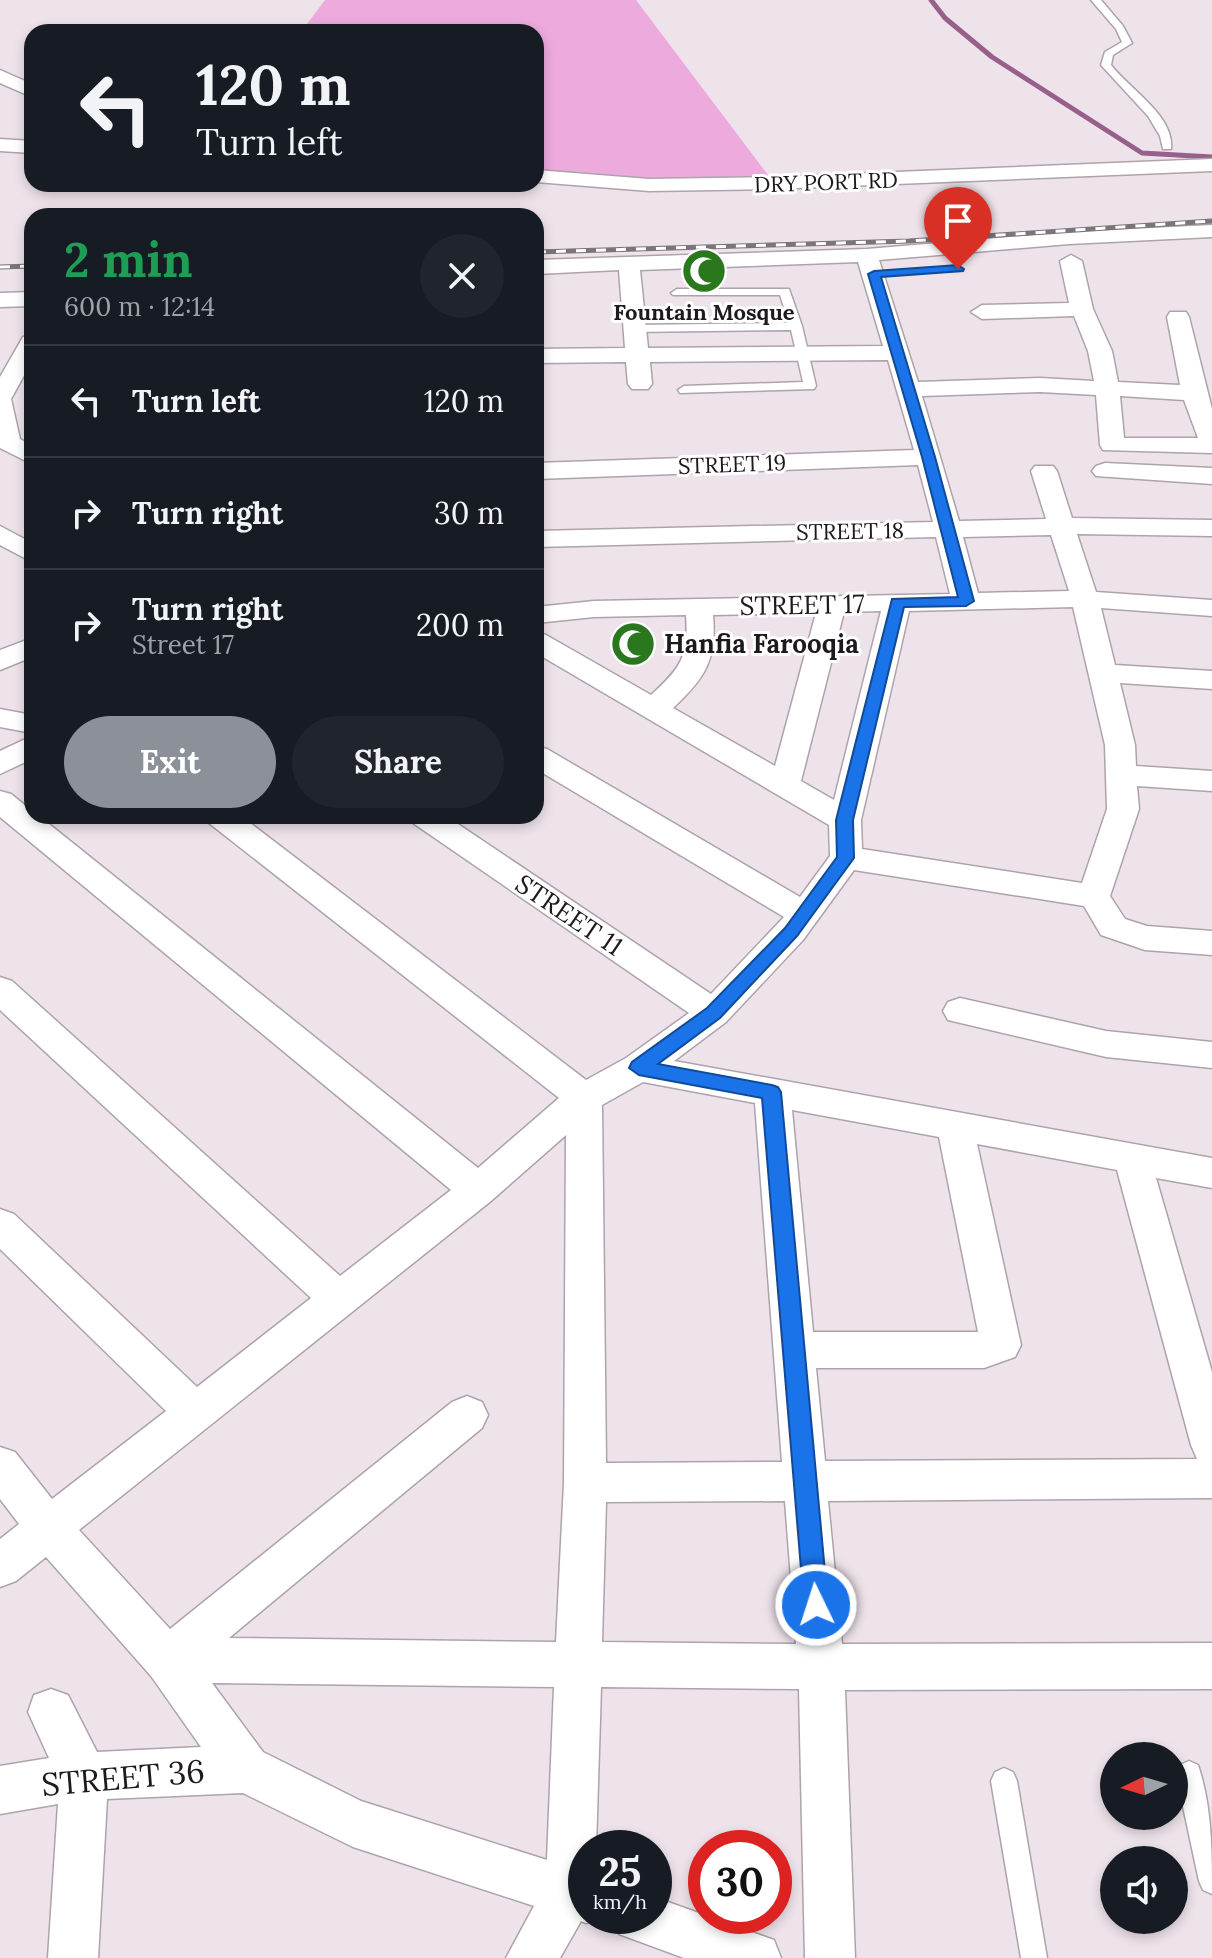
<!DOCTYPE html>
<meta charset="utf-8">
<style>
body{margin:0;font-family:Lora,serif;background:#20242c;color:#f1f3f6;height:100vh;display:flex;flex-direction:column;font-size:30px;white-space:nowrap}
*{box-sizing:border-box;margin:0}
p{font-size:26px;color:#9ea1a6}
.icon{flex:none;width:44px;height:44px;fill:none;stroke:currentColor;stroke-width:2;stroke-linecap:round;stroke-linejoin:round}
.map{position:relative;flex:1;overflow:hidden}
.side{position:absolute;left:24px;top:208px;width:520px;height:616px;display:flex;flex-direction:column;background:#171b24;border-radius:24px;box-shadow:0 4px 12px #0003}
.side>*{flex:none}
.hud{position:absolute;left:24px;top:24px;width:520px;height:168px;border-radius:24px;box-shadow:0 4px 12px #0003;background:#171b24;color:#f1f3f6;overflow:hidden}
.needle{width:52px;rotate:265deg}
.controls{position:absolute;left:1100px;top:1742px;display:grid;gap:16px}
.controls a{display:grid;place-items:center;width:88px;height:88px;border-radius:50%;background:#171b24;box-shadow:0 4px 12px #0003;font-size:40px}
.speed{position:absolute;left:568px;top:1830px;display:flex;gap:16px;font-size:40px;font-weight:700;text-align:center}
.speed>*{display:grid;place-content:center;width:104px;height:104px;border-radius:50%;background:#171b24;box-shadow:0 4px 12px #0003;line-height:1}
.speed small{font-size:20px;font-weight:400}
.speed .limit{border:12px solid #d22;background:#fff;color:#111}
.pin{position:absolute;display:grid;place-items:center;width:68px;height:68px;color:#fff;margin:-82px -34px;border-radius:50% 50% 50% 0;rotate:-45deg;box-shadow:0 0 8px #0007}
.pin .icon{rotate:45deg}
.me{position:absolute;width:88px;margin:-44px;rotate:356deg;stroke-linejoin:round;filter:drop-shadow(0 0 6px #0008)}
.turn{display:flex;align-items:center;gap:28px;height:168px;padding:0 40px;font-size:36px}
.turn .icon{width:104px;height:104px;stroke-width:2.5}
.turn b{display:block;font-size:56px;line-height:68px}
.round{display:grid;place-items:center;flex:none;width:84px;height:84px;border-radius:42px;background:#20242c}
.head{display:flex;align-items:center;justify-content:space-between;height:136px;padding:0 40px}
h1{font-size:48px;font-weight:700;line-height:60px;color:#1e9e55}
.button{display:flex;gap:16px;margin-top:auto;padding:16px 40px}
.button a{flex:1;height:92px;border-radius:48px;background:#8c9099;color:#fff;font-size:32px;font-weight:700;line-height:92px;text-align:center}
.button a+a{background:#20242c;color:#f1f3f6}
ul{padding:0;list-style:none}
li{display:flex;align-items:center;gap:24px;height:112px;padding:0 40px;border-top:2px solid #363941}
li div{flex:1}
li b{display:block;font-size:30px}
li em{font-style:normal}
.map>svg:first-child{display:block}
.green{fill:#ecaadd}
.lines{fill:none;stroke-linecap:round;stroke-linejoin:round}
.stream{stroke:#97608b;stroke-width:5}
.service-casing{stroke:#ada3ab;stroke-width:3}
.minor-casing{stroke:#ada3ab;stroke-width:3}
.service{fill:#fff;fill-rule:evenodd}
.minor{fill:#fff;fill-rule:evenodd}
.rail-casing{stroke:#7b7479;stroke-width:5}
.rail{stroke:#fff;stroke-width:3;stroke-dasharray:10;stroke-linecap:butt}
.route{fill:#1a73e8;stroke:#114b97;stroke-width:2}
.labels{text-anchor:middle;stroke-width:6;stroke-linejoin:round;paint-order:stroke}
.far-street-label{font-size:22px;fill:#1d191c;stroke:#fff}
.far-poi-label{font-size:22px;font-weight:bold;fill:#1d191c;stroke:#fff}
.street-label{font-size:26px;fill:#1d191c;stroke:#fff}
.poi-label{font-size:26px;font-weight:bold;fill:#1d191c;stroke:#fff;text-anchor:start}
.near-street-label{font-size:32px;fill:#1d191c;stroke:#fff}
</style>
<div class="map">
<svg width="1212" height="1958" viewBox="0 0 1212 1958">
<rect width="100%" height="100%" fill="#eee3eb"/>
<!-- green -->
<path class="green" d="M325,0h311l138,183 -238,-6v-145h-235z"/>
<g class="lines">
<!-- stream -->
<path class="stream" d="M931,0l14,18 47,39 150,96 70,4"/>
<!-- service casing -->
<g class="service-casing">
<path id="service" d="M1091,0h10l22,26 9,17 -19,12 -2,10c18,24 64,51 60,84h-8l-3,-13 -12,-20 -47,-51 4,-13 17,-10 -6,-13z
M677,289h112l13,37 14,60 -2,3 -134,4 -2,-3 6,-4 119,-4 -12,-52 -159,2 -2,-3 6,-4 153,-2 -9,-28h-107l-2,-2z
M1189,1761l9,4c14,41 14,86 14,129l-9,-4 -4,-9 -23,-107 4,-9z
M1004,1768l9,4 4,9 30,177h-26l-30,-177 4,-9z"/>
</g>
<!-- minor casing -->
<g class="minor-casing">
<path id="minor" d="M0,70l32,14v13l-32,-14z
M0,139l32,2v12l-32,-2z
M1212,159v12l-438,18 -125,2 -113,-9v-12l113,9 125,-2z
M1212,225v12l-143,7 -190,16 39,122 122,-4 54,3 -6,-30 -14,-35 -92,3 -11,-7 11,-7 87,-2 -9,-42 11,-6 11,6 11,48 19,42 6,31 62,3 -13,-68 3,-5h16l3,5 23,92v44l-109,-3 -3,-5 -4,-50 -56,-3 -118,4 37,125 87,-2 -15,-48 4,-5h18l4,5 15,47 140,2v16l-135,-2 19,58 116,8v16l-111,-8 14,57 97,6v18l-92,-6 15,62 1,21 76,5v20l-75,-5 2,23 -29,87 15,23 22,7 65,5v24l-67,-5 -44,-15 -17,-29 -230,-36 -51,70 -77,82 -52,39 538,97v30l-56,-10 56,194v126l-384,3 14,143 370,-1v46l-367,1 10,268h-50l-6,-269 -198,-2 -5,161h-10v68h17l-17,7 -5,-2 -21,37h-54l28,-52 -181,-59 -110,-54 -136,6 -9,159h-50l10,-154 -58,10v-48l49,-8 -21,-46 6,-17 17,-6 17,6 29,57 104,-5 -50,-71 -105,-119 -30,24 -16,6v-48l19,-15 -19,-25v-52l15,5 37,47 114,-88 -166,-162v-40l14,5 183,173 114,-89 -311,-288v-33l12,4 328,295 111,-86 -451,-373v-26l11,3 21,17v5h7l439,352 81,-70 -350,-275 -5,-7h37l345,264 40,-22 63,-45 -276,-190 -5,-7h38l265,178 73,-77 -248,-148v-23l11,3 253,148 30,-41 -1,-31 -293,-172v-21l10,3 105,60c30,-27 38,-39 35,-80l-92,2 -58,6v-16l58,-6 356,-7 -14,-57 -400,10v-16l397,-9 -15,-57 -382,14v-16l378,-13 -26,-90 -238,2 2,22 -4,5h-16l-4,-5 -2,-22 -90,1v-14l89,-1 -6,-78 -83,4v-14l331,-11 202,-17zM858,262l25,84 -235,2 -8,-78zM1120,396l64,4 14,38h-74zM1051,535l18,56 -91,2 -15,-56zM1073,607l32,138 2,64 -25,74 -220,-34 -1,-29 48,-209zM881,611l-47,189 -33,-19 43,-169zM816,613l-41,153 -102,-58c32,-30 44,-48 40,-93zM643,1082l112,21 27,359 -176,1 -4,-358zM792,1110l147,27 39,195h-165zM566,1135l-2,348 -8,159 -327,-4 253,-210 6,-13 -6,-13 -15,-6 -15,6 -282,227 -91,-99 412,-329zM977,1144l140,26 74,275 6,14 -372,2 -9,-93h168l31,-11 6,-12zM785,1501l11,143 -194,-2 4,-140zM212,1683l342,4 -7,173 -186,-59 -98,-49z
M32,292v14l-32,1v-14z
M31,335l1,26 -21,38 9,40 12,7v18l-32,-16v-71l23,-40z
M1105,463l107,5v16l-116,-8 -4,-5 4,-5z
M0,526l32,17v19l-32,-17z
M32,638v19l-32,13v-20z
M0,709l32,6v18l-32,-6z
M32,736v23l-32,15v-23z
M960,998l146,33 106,11v26l-106,-11 -158,-37 -5,-9 5,-9z
M654,1897l120,43 7,18h-97l-65,-24 -7,-18h42z"/>
</g>
<!-- service -->
<use href="#service" class="service"/>
<!-- minor -->
<use href="#minor" class="minor"/>
<!-- rail casing -->
<g class="rail-casing">
<path id="rail" d="M536,252l373,-11 303,-20
M0,267l32,-1"/>
</g>
<!-- rail -->
<use href="#rail" class="rail"/>
</g>
<!-- route -->
<path class="route" d="M958,265l6,4 -1,2 -82,6 54,180 39,144 -8,5 -62,1 -51,213 1,38 -57,78 -77,82 -62,46 114,21 6,2 3,5 47,513 -4,8 -8,4 -8,-4 -4,-8 -42,-507 -123,-23 -10,-7 3,-6 75,-54 78,-80 52,-71 -1,-37 56,-221 66,-2 -36,-140 -54,-183 6,-3z"/>
<!-- icons -->
<defs>
<g id="mosque-disc" transform="scale(2.3)"><circle r="9.5" fill="#2a771e" stroke="#fff"/><path d="M3.5-4.9A6 6 0 1 0 3.5 4.9A5 5 0 1 1 3.5-4.9Z" fill="#fff"/></g>
</defs>
<g fill-rule="evenodd">
<use href="#mosque-disc" x="704" y="271"/>
<use href="#mosque-disc" x="633" y="644"/>
</g>
<g class="labels">
<!-- far-street labels -->
<g class="far-street-label">
<text transform="translate(826 182) rotate(-2)" y="8">DRY PORT RD</text>
<text transform="translate(732 464) rotate(-2)" y="8">STREET 19</text>
<text transform="translate(850 531) rotate(-1)" y="8">STREET 18</text>
</g>
<!-- far-poi labels -->
<g class="far-poi-label">
<text x="704" y="320">Fountain Mosque</text>
</g>
<!-- street labels -->
<g class="street-label">
<text transform="translate(802 605) rotate(-1)" y="9">STREET 17</text>
<text transform="translate(569 915) rotate(34)" y="9">STREET 11</text>
</g>
<!-- poi labels -->
<g class="poi-label">
<text x="664" y="653">Hanfia Farooqia</text>
</g>
<!-- near-street labels -->
<g class="near-street-label">
<text transform="translate(123 1778) rotate(-5)" y="11">STREET 36</text>
</g>
</g>
</svg>
<div class="controls">
<a><svg class="needle" viewBox="-14 -14 28 28"><path d="M0-13l5 13h-10z" fill="#e53935"/><path d="M0 13l5-13h-10z" fill="#9ea1a6"/></svg></a>
<a><svg class="icon" aria-label="sound" viewBox="0 0 24 24"><path d="M4 9h4l5-4v14l-5-4H4zM17 9q2 3 0 6"/></svg></a>
</div>
<div class="speed"><div>25<small>km/h</small></div><div class="limit">30</div></div>
<div class="pin" style="left:958px;top:269px;background:#d93025"><svg class="icon" aria-label="arrive" viewBox="0 0 24 24"><path d="M6 21V4h12l-3 4 3 4H6"/></svg></div>
<svg class="me" style="left:816px;top:1605px" viewBox="-20 -20 40 40"><circle r="17" fill="#1a73e8" stroke="#fff" stroke-width="3"/><path d="M0-11L8 9 0 5-8 9z" fill="#fff"/></svg>
<div class="hud">
<div class="turn"><svg class="icon" aria-label="left" viewBox="0 0 24 24"><path d="M17 20v-9H6M10 6l-5 5 5 5"/></svg><div><b>120 m</b>Turn left</div></div>
</div>
<section class="side">
<div class="head"><div><h1>2 min</h1><p>600 m · 12:14</p></div><a class="round"><svg class="icon" aria-label="close" viewBox="0 0 24 24"><path d="M6 6l12 12M18 6L6 18"/></svg></a></div>
<ul>
<li><svg class="icon" aria-label="left" viewBox="0 0 24 24"><path d="M17 20v-9H6M10 6l-5 5 5 5"/></svg><div><b>Turn left</b></div><em>120 m</em></li>
<li><svg class="icon" aria-label="right" viewBox="0 0 24 24"><path d="M7 20v-9h11M14 6l5 5-5 5"/></svg><div><b>Turn right</b></div><em>30 m</em></li>
<li><svg class="icon" aria-label="right" viewBox="0 0 24 24"><path d="M7 20v-9h11M14 6l5 5-5 5"/></svg><div><b>Turn right</b><p>Street 17</p></div><em>200 m</em></li>
</ul>
<div class="button"><a>Exit</a><a>Share</a></div>
</section>
</div>
